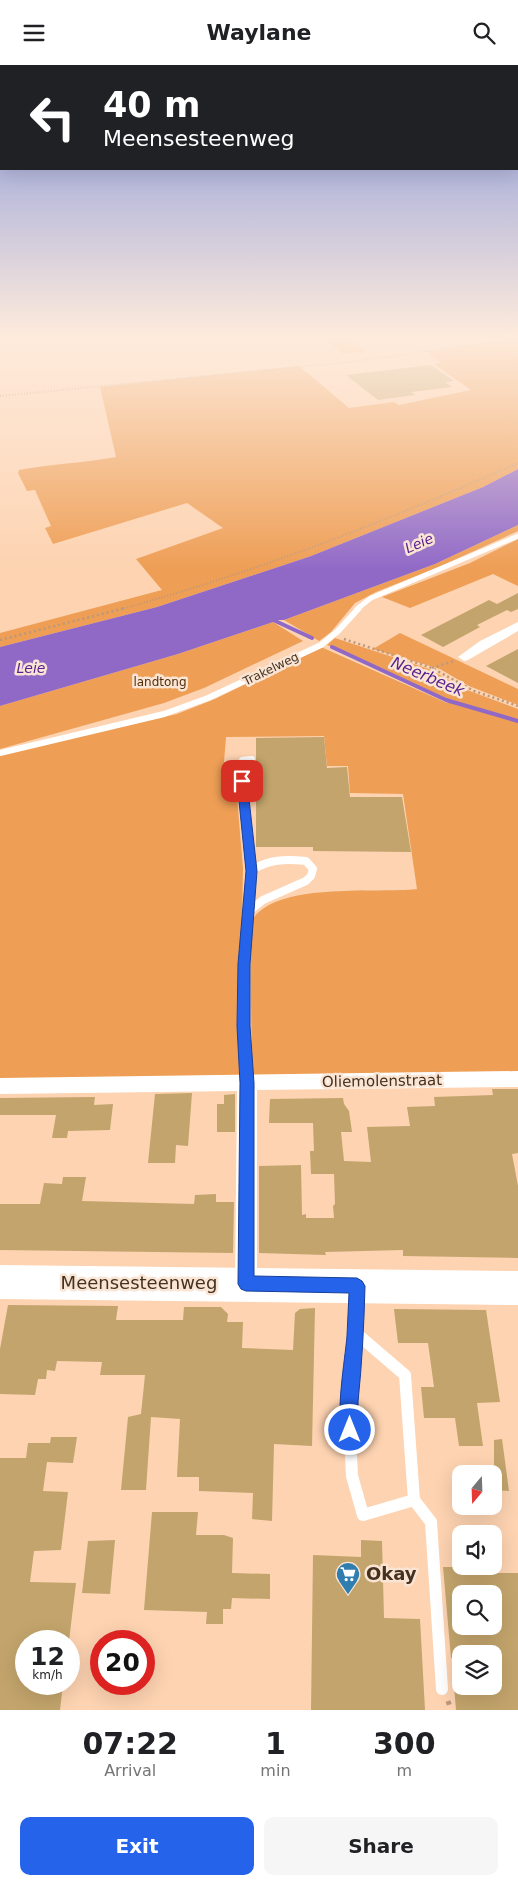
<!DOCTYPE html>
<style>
body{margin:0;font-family:"DejaVu Sans",sans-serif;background:#f6f6f6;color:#202124;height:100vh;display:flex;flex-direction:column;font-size:19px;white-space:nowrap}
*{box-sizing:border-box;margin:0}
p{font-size:16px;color:#757577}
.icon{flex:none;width:28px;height:28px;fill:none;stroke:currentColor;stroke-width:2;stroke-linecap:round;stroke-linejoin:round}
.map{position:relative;height:1645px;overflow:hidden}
.drawer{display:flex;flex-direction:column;background:#fff;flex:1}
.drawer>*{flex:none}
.banner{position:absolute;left:0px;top:0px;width:519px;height:105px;box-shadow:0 5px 20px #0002;background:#202124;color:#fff;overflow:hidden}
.needle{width:32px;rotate:199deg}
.tools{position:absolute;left:452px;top:1400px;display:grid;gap:10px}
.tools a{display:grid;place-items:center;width:50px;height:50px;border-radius:10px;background:#fff;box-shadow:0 5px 20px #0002;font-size:25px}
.speed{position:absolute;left:15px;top:1565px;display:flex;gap:10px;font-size:25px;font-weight:700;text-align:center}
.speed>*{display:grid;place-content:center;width:65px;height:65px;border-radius:50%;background:#fff;box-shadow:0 5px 20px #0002;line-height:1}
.speed small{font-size:12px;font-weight:400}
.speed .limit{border:8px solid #d22;background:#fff;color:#111}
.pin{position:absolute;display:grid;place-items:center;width:42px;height:42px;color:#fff;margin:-21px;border-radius:10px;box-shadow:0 2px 8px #0006}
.me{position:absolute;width:55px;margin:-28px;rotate:0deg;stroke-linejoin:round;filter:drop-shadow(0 0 4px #0008)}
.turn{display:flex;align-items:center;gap:18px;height:105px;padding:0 20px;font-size:22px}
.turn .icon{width:65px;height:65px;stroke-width:2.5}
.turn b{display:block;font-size:35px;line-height:42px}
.eta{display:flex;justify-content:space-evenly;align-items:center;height:85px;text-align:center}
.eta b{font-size:30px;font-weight:700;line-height:35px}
.cta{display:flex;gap:10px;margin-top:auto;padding:10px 20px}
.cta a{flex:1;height:58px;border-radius:10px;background:#2563eb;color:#fff;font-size:20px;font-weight:700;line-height:58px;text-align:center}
.cta a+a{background:#f6f6f6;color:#202124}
header{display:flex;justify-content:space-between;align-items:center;height:65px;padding:0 20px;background:#fff;font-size:22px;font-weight:700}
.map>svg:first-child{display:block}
.green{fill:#ee9e55}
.water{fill:#9069c7}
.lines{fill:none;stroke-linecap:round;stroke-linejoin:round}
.stream{stroke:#9069c7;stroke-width:4}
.building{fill:#c3a46c;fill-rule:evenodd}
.path-far2{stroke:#bb987c;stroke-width:2;stroke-dasharray:1 2;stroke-linecap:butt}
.path-far1{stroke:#bb987c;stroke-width:2.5;stroke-dasharray:2 3;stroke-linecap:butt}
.path{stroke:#bb987c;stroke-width:5;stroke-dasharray:4 6;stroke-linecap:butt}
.lane-far4{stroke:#fff;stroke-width:5}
.lane-far3{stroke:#fff;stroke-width:6}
.lane-far2{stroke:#fff;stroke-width:8}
.lane-far1{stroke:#fff;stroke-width:9}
.lane{stroke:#fff;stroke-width:12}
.street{fill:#fff;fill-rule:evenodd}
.primary{fill:#fff;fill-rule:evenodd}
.route{fill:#2563eb;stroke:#184099}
.labels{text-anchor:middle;stroke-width:5;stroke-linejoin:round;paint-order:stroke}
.far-street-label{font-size:12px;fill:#45311f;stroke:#fae5d4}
.far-park-label{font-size:12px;fill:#53300d;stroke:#fae5d4}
.far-water-label{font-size:14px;font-style:italic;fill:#571e90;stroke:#fae5d4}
.street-label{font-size:15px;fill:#45311f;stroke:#fae5d4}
.water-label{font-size:16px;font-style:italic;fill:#571e90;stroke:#fae5d4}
.near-street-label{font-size:18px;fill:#45311f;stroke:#fae5d4}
.near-poi-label{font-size:18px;font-weight:bold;fill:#45311f;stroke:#fae5d4;text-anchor:start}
</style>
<header><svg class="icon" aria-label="menu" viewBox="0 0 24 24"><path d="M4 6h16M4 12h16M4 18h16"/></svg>Waylane<svg class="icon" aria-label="search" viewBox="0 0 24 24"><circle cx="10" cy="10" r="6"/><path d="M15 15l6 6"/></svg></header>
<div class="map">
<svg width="518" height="1645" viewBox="0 0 518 1645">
<rect width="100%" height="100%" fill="#fdd3b1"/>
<!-- green -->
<path class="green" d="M326,275h26l14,12 -24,2z
M505,275h13v129l-35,18 -172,69 -154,51 -157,40v-14l162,-43 -26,-31 87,-31 -36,-25 -134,41 -8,-16 6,-2 -16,-36 -8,1 -9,-18 1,-3c32,-6 64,-7 97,-13l-16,-70 199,-21 50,42 45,-6 5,3 72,-15 -37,-26 7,-1 -14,-12z
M518,460v6l-77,35 -65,26 -21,11 -24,29 -12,9 -35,-21 151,-56z
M518,474v47l-25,-12 -83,34 -28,-11 88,-34z
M273,557l30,19 -99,47 -40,15 -164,46v-43l178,-52z
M400,568l118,56v16l-49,-19 -29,-17 -67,-20z
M335,573l94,31 38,21 51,19v364l-266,5 -2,-154c20,-44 128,-30 167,-35l-14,-95 -53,-1 -2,-27h-21l-3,-30 -98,1 -2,25h10l9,106 -4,207 -239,5v-325l177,-41 38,-15 106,-52 126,56 5,-2 -125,-56z"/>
<!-- water -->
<path class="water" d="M518,404v56l-83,39 -151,56h-5l-101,34 -178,52v-59l157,-40 154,-51 172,-69z"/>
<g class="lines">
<!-- stream -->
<path class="stream" d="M271,554l41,19
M332,582l114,53 72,21"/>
</g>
<!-- building -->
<path class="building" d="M431,300l23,16 -9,1 7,5 -41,5 4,3 -37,5 -32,-25z
M518,528v16l-7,3 -4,-2 -30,15 3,2 -37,20 -22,-12 68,-35 8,4z
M518,584v34l-32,-17z
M324,672l3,31 20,-1 3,30h52l9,55 -98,-1v-4h-57v-109z
M492,1024h26v64l-6,1 6,32v72l-115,-2v-6l-78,2 1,3 -67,-2v-87l42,-1 1,50 4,-1v4h28l-1,-12 2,-2 -1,-30h-23l-1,-23h4l-1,-28h-44l1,-24 73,-1 1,6 5,7 3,21h-11l3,29 27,1 -4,-35 43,-1 -3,-19 28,-1 -1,-9 59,-2z
M192,1028l-4,53 -12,-1 -1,18h-27l7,-69z
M235,1029v38h-18v-28h7v-9z
M95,1032l-1,8 19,-1 -3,26 -42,1 -1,7h-15l4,-23h-56v-17z
M63,1112h23l-4,24 112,3 1,-9 21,-1v8h18l-1,51 -233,-3v-46h40l4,-21 18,1z
M8,1240l110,1 -2,14h67l1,-13h37l7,7 -1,8h16l-1,26 51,2 2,-37 5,-4 15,-1 -3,138 -38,-2 -2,77 -20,-2 1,-26 -54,-2v-14h-22l3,-58 -29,-2 -5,73h-25l7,-73 13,-3 4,-39h-45l2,-13 -45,-1 -2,10 -8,-1 -1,9h-8l-3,16 -35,-1v-45z
M394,1244l92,1 14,92 -23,1 6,43h-24l-4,-28h-31l-3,-31h13l-6,-44h-30z
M51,1372h26l-4,26 -26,-1 -4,29 25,1 -7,58 -27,1 -4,31 46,1 -7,58h-43v43h37l-3,26h-60v-252h26l2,-15h22z
M502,1374l7,52 -15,-1v-50z
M152,1447h46l-2,23h28l9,3 -1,35 38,1v25l-38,-1 -1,11h-8v15h-17l1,-12 -63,-2z
M115,1475l-5,54 -28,-1 6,-52z
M361,1475l21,1 2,77 36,1 5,91h-114l2,-155 48,2z
M443,1502h30l1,6h44v137h-62l-2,-24h40v-32h-33v3l-10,1zM461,1529h33v32h-33z"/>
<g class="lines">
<!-- path-far2 -->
<path class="path-far2" d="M0,331l350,-34 156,-22
M121,544c136,-37 268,-89 397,-146"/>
<!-- path-far1 -->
<path class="path-far1" d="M344,574l88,29 42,23 44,15
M0,575l125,-32
M432,603l22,-7"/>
<!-- path -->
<path class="path" d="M448,1636l3,9"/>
<!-- lane-far4 -->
<path class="lane-far4" d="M357,544l14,-11 147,-62"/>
<!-- lane-far3 -->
<path class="lane-far3" d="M0,688l164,-39 44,-16 113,-53 17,-14 21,-23
M243,733l-3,-30 2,-8 10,-1"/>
<!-- lane-far2 -->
<path class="lane-far2" d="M243,732l8,74
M245,971l-1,-72 7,-93c17,-12 35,-12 55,-10l7,8 -2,7 -5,5 -43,19 -14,11"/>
<!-- lane-far1 -->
<path class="lane-far1" d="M244,969l3,49
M356,1268l2,1
M356,1268l1,-40"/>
<!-- lane -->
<path class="lane" d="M356,1268l-7,81 3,62 11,39 51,-15 -9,-125 -49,-42
M414,1435l17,22 11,167"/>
<!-- street -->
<path class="street" d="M518,557v9l-50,29 -4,1 -6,-4 22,-16z
M518,1006v16l-261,3v194l-3,8 -8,3 -8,-3 -3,-8 2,-193 -237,3v-16z"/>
<!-- primary -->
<path class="primary" d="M0,1200l518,6v34l-518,-6z"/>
</g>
<!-- sky -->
<linearGradient id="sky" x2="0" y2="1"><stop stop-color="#8596db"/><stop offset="0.54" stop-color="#feebdc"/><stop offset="1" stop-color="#feebdc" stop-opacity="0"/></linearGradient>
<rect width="518" height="505" fill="url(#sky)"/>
<!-- route -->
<path class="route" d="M242,713l5,3 10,90 -7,93v62l4,57v193l103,2 5,3 3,5c-1,39 -3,77 -7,116 0,11 2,24 -2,34l-6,2 -7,-2c-8,-21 2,-76 4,-100 1,-14 1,-29 2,-43l-103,-2 -5,-2 -3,-5 2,-201 -3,-57 1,-62 8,-93 -9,-90z"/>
<!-- icons -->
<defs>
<g id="supermarket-pin" transform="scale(1.25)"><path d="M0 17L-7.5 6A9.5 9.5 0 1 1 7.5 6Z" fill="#307daf" stroke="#fae5d4"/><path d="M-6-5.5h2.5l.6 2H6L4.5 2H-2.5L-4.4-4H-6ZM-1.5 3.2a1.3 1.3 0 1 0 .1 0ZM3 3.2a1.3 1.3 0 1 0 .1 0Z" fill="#fff"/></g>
</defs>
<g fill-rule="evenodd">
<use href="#supermarket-pin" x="348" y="1509"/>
</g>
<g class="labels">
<!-- far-street labels -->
<g class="far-street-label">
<text transform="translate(271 604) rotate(-26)" y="4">Trakelweg</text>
</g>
<!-- far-park labels -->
<g class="far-park-label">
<text x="160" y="621">landtong</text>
</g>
<!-- far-water labels -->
<g class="far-water-label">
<text transform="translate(419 478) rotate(-24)" y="5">Leie</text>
<text x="31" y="608">Leie</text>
</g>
<!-- street labels -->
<g class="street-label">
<text transform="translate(382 1016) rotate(-1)" y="5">Oliemolenstraat</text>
</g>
<!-- water labels -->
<g class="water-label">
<text transform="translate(428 611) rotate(23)" y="6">Neerbeek</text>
</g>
<!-- near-street labels -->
<g class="near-street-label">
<text x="139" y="1224">Meensesteenweg</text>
</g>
<!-- near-poi labels -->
<g class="near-poi-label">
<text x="366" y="1515">Okay</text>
</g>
</g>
</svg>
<div class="tools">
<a><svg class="needle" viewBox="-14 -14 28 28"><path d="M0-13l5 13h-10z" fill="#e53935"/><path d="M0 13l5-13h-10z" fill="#757577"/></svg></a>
<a><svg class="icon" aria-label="sound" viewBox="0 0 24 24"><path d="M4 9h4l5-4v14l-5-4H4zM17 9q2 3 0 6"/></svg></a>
<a><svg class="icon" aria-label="search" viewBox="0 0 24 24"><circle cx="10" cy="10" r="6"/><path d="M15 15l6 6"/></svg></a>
<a><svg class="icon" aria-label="layers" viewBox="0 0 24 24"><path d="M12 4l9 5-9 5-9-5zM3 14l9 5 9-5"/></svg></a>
</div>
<div class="speed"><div>12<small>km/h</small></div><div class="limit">20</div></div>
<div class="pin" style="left:242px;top:716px;background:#d93025"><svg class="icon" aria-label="arrive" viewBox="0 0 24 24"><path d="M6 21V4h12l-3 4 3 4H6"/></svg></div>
<svg class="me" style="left:350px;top:1365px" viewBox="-20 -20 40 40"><circle r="17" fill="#2563eb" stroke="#fff" stroke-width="3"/><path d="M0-11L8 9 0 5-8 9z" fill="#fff"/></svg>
<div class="banner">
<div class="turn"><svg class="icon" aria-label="left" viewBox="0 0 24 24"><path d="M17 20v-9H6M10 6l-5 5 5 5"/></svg><div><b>40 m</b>Meensesteenweg</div></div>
</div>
</div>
<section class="drawer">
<div class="eta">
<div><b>07:22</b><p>Arrival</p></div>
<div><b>1</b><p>min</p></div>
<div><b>300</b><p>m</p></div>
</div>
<div class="cta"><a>Exit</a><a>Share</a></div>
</section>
